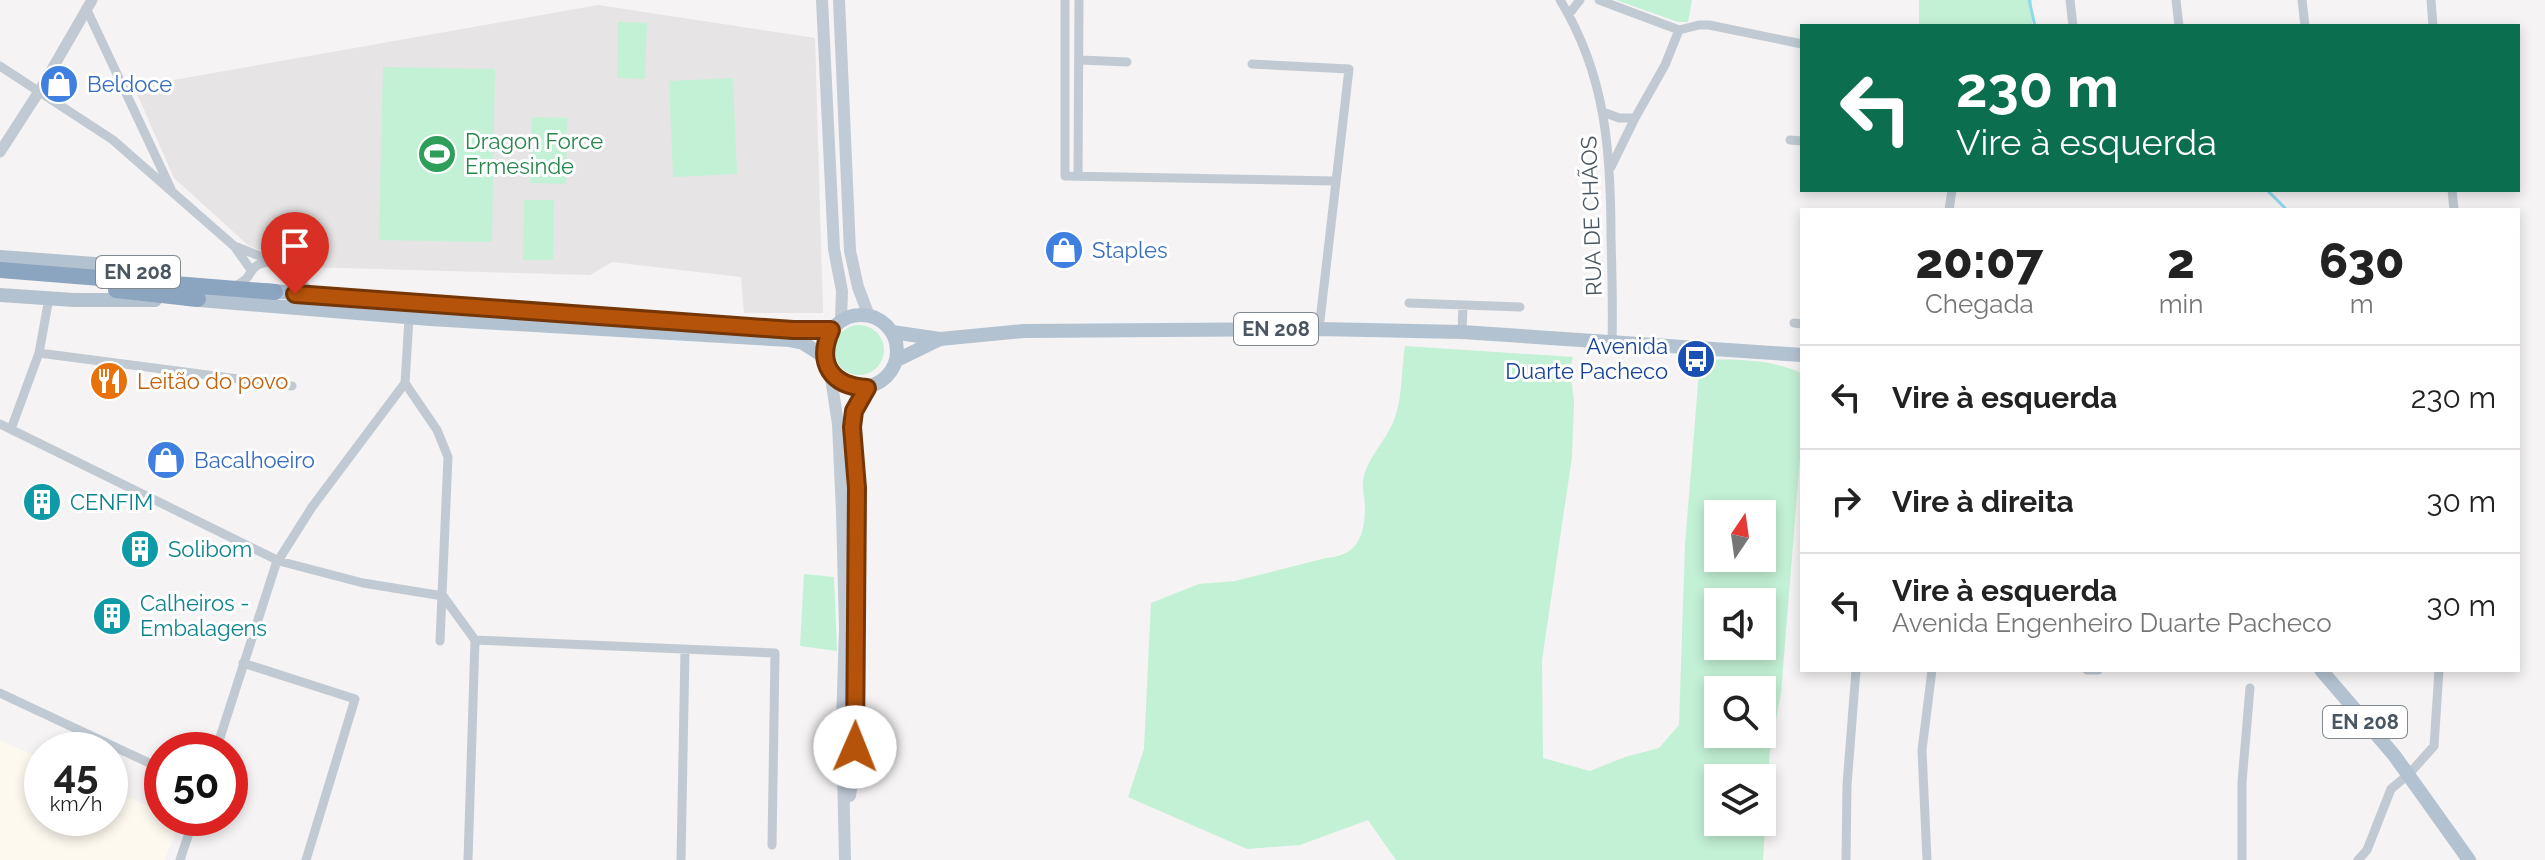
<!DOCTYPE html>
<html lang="pt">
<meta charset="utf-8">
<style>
body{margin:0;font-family:Raleway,sans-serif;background:#f2f2f2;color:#222;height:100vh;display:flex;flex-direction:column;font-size:30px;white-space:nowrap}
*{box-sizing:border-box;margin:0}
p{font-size:26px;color:#767676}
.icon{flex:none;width:44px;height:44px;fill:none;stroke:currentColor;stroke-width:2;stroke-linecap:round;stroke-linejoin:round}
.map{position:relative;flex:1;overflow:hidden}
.panel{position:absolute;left:1800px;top:208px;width:720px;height:464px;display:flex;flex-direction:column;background:#fff;border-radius:0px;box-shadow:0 4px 12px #0003}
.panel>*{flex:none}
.banner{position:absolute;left:1800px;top:24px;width:720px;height:168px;border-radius:0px;box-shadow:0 4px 12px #0003;background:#0b6e4f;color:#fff;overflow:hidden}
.needle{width:52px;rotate:13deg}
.tools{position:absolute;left:1704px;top:500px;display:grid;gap:16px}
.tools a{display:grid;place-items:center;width:72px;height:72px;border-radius:0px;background:#fff;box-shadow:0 4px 12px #0003;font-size:40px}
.speed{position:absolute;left:24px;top:732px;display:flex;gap:16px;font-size:40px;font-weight:700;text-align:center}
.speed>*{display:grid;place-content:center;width:104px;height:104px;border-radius:50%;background:#fff;box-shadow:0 4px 12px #0003;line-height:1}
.speed small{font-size:20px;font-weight:400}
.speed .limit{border:12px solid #d22;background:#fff;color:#111}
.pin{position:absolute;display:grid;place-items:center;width:68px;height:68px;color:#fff;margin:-82px -34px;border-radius:50% 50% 50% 0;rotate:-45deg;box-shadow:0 0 8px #0007}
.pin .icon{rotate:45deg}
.me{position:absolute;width:88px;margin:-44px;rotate:1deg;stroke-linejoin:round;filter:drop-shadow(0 0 6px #0008)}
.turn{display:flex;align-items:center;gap:28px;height:168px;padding:0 24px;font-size:36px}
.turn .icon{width:104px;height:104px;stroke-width:2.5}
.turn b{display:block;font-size:56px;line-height:68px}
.eta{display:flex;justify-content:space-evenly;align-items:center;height:136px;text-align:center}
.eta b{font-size:48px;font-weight:800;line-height:56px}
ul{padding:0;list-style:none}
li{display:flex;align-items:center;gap:24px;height:104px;padding:0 24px;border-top:2px solid #e0e0e0}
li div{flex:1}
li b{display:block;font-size:30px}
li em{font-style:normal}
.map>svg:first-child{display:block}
.commercial{fill:#fdf9ef}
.education{fill:#e6e4e5}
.green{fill:#c3f1d5;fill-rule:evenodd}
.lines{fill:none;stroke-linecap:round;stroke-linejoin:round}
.stream{stroke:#90daee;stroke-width:3}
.minor{stroke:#c1cad2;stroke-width:9}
.tertiary{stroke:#c1cad2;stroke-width:11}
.secondary{stroke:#c1cbd6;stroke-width:12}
.primary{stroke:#b3c2d1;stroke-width:14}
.motorway{stroke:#8ba5c1;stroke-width:16}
.route-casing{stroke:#753606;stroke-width:20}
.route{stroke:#b45309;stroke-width:14}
.labels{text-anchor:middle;stroke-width:6;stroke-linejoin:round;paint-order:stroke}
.shield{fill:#fff;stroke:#808990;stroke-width:2}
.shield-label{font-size:20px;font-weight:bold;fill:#4a5661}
.shop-label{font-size:22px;fill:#366cbe;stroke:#fff;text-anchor:start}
.leisure-label{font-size:22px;fill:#27864d;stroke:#fff;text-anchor:start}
.street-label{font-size:22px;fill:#4a5661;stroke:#fff}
.transit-label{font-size:22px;fill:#164399;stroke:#fff;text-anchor:end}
.food-label{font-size:22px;fill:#c56008;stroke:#fff;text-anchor:start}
.culture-label{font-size:22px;fill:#0d838f;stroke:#fff;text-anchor:start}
</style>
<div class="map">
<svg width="2545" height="860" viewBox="0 0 2545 860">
<rect width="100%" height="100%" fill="#f5f3f3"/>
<!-- commercial -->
<path class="commercial" d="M0,740l42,19v59h68v-29l52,23v6l18,2 -15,40h-165z"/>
<!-- education -->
<path class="education" d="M598,5l217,33 8,275h-79l-3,-36 -129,-15 -22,13 -285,-8 -56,-21 -75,-68 -40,-91z"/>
<!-- green -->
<path class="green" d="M1616,0h76l-4,22h-10z
M1919,0h113v26h-113z
M618,22l29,1 -2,56 -28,-1z
M383,67l112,2 -3,173 -113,-2z
M733,78l4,96 -64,3 -4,-96z
M532,117l35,1 -1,66 -36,-1z
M524,200h30l-1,60h-30z
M834 350a25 25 0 1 1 50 0a25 25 0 1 1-50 0Z
M1405,346l168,11 -3,12 4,33 -2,55 -30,203 1,98 47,13 35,-14 34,-9 20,-23 6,-180 15,-186c34,1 69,-1 101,14l-1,84 -19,236 -11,58 -7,109h-367l-28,-40 -68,25 -53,4 -119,-52 16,-48 7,-146 48,-19 36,-3 91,-23c32,-2 39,-23 39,-52 0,-8 -3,-17 -2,-25 4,-24 23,-40 31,-61 9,-23 7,-50 11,-74zM1718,514h44v44h-44zM1718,602h44v44h-44zM1718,690h44v44h-44zM1762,778v44h-44v-44z
M804,574l30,3 3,74 -37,-5z"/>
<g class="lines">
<!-- stream -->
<path class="stream" d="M2029,0l6,26
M2267,190l20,20"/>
<!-- minor -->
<path class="minor" d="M1065,0v176l270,5
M1560,0c46,75 51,152 51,238 1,35 2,70 1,104
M1599,0l80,30
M2070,0l3,26
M2176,0l3,26
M2302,0l3,26
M2431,0l2,26
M86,8l85,181
M1569,14l11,-14
M1679,30l20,-5h10l93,19
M1080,60l47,2
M1252,64l97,5 -30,260
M0,66l113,74 121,106 17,24
M1603,112l16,6h16l-24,49
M1635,118l30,-53 14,-35
M1790,140l12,1
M1078,176l1,-176
M2452,190l2,20
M1949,210l3,-20
M237,247l35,14
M235,286c4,-2 8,-4 11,-7 5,-5 5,-11 12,-14 23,-13 42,17 56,31
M1409,303l111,4
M1794,323l8,1
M1462,332l1,-27
M39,353l253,33
M405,383l32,47 11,27 -8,184
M0,424l279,137 84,22 80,13
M11,429l28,-76 10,-55
M443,596l32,44
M475,640l300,13 -3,192
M243,663l112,36 -49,161
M2087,670h11
M0,693l162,76
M216,750l60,-186 36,-57 93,-124 4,-65
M180,860l14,-42
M468,860l7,-220
M681,860l4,-209
M1846,860l1,-75 9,-115
M1927,860l-5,-110 10,-80
M2242,860v-78l8,-94
M2358,860l9,-10 24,-61 18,-15 25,-28 5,-76"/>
<!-- tertiary -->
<path class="tertiary" d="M0,152l40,-62 52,-90"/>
<!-- secondary -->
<path class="secondary" d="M822,0l12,249 8,42 -1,29
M839,0l11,251 8,36 11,29
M830,371l8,53 4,88 3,117 -3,96 3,135
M850,796c14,-90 8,-191 7,-283 0,-29 -9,-71 -3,-98 2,-9 8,-19 13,-27"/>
<!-- primary -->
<path class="primary" d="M0,257l95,7 71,12
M266,290l59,7 468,33h38
M0,295l74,5h81
M187,299l243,20 359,21 14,3 22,14
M825 351a36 36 0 1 1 72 0a36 36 0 1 1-72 0Z
M892,332l48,7 84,-8 295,-2 143,3 340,23
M897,360l43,-21
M2321,670l73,85 75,105"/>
<!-- motorway -->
<path class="motorway" d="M0,270l275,22
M116,290l82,9"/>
</g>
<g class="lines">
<!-- route casing -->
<g class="route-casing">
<path id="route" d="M295,294l498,36h38c-15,33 0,56 36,58l-13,23 -2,16 5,61 -2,259"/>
</g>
<!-- route -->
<use href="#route" class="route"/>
</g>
<!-- icons -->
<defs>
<g id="shop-disc" transform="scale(2)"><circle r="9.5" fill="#3f7fe0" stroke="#fff"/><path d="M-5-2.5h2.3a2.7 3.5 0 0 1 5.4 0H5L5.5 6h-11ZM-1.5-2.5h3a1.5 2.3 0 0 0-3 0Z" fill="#fff"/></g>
<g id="stadium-disc" transform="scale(2)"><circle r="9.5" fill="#2e9e5b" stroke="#fff"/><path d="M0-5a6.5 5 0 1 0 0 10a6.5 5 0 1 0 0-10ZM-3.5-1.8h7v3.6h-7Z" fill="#fff"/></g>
<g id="bus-disc" transform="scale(2)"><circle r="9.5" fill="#1a4fb4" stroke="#fff"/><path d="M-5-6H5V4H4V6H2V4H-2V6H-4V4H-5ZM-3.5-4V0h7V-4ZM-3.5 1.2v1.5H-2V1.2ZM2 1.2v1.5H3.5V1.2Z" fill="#fff"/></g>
<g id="restaurant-disc" transform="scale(2)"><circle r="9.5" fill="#e8710a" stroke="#fff"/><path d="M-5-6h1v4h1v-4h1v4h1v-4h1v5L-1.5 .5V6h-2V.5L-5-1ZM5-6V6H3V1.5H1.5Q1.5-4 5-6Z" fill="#fff"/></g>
<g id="building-disc" transform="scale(2)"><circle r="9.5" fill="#0f9aa8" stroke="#fff"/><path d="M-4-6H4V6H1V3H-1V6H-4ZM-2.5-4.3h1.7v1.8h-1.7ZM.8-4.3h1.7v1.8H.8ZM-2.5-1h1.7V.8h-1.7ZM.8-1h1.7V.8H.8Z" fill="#fff"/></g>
</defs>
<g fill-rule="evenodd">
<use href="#shop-disc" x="59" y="84"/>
<use href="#stadium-disc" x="437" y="154"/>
<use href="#shop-disc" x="1064" y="250"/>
<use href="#bus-disc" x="1696" y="359"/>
<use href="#restaurant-disc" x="109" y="381"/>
<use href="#shop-disc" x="166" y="460"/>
<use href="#building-disc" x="42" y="502"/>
<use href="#building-disc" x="140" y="549"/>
<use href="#building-disc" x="112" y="616"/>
</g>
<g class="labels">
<!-- shield labels -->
<g class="shield">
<rect x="96" y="256" width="84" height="32" rx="6"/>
<rect x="1234" y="313" width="84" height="32" rx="6"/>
<rect x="2323" y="706" width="84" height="32" rx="6"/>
</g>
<g class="shield-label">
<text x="138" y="279">EN 208</text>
<text x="1276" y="336">EN 208</text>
<text x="2365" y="729">EN 208</text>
</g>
<!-- shop labels -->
<g class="shop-label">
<text x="87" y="92">Beldoce</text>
<text x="1092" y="258">Staples</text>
<text x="194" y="468">Bacalhoeiro</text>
</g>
<!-- leisure labels -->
<g class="leisure-label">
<text x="465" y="149">Dragon Force<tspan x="465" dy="25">Ermesinde</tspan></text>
</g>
<!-- street labels -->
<g class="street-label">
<text transform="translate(1591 216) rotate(-92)" y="8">RUA DE CHÃOS</text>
</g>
<!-- transit labels -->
<g class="transit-label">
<text x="1668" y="354">Avenida<tspan x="1668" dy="25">Duarte Pacheco</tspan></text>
</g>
<!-- food labels -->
<g class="food-label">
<text x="137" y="389">Leitão do povo</text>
</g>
<!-- culture labels -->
<g class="culture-label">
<text x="70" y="510">CENFIM</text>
<text x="168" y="557">Solibom</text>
<text x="140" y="611">Calheiros -<tspan x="140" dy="25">Embalagens</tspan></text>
</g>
</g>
</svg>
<div class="tools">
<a><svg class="needle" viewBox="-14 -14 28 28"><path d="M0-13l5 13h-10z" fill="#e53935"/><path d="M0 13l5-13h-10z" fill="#767676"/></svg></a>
<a><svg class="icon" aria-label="sound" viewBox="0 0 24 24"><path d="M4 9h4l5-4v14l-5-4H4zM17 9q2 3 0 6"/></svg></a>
<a><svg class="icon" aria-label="search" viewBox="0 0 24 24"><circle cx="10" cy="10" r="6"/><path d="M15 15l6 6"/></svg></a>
<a><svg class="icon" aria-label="layers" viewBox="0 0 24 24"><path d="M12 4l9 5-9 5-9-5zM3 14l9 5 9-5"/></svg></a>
</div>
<div class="speed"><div>45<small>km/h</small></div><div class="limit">50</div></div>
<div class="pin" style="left:295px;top:294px;background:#d93025"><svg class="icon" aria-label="arrive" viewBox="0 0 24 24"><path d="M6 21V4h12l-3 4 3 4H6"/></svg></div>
<svg class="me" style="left:855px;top:747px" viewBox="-20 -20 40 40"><circle r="19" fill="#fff"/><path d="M0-13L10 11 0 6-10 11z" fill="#b45309"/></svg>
<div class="banner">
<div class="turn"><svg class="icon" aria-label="left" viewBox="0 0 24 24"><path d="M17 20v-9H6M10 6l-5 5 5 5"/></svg><div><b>230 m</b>Vire à esquerda</div></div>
</div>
<section class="panel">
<div class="eta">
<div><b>20:07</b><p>Chegada</p></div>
<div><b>2</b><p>min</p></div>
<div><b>630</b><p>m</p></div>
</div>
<ul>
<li><svg class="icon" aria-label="left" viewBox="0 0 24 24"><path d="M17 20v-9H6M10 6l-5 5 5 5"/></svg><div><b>Vire à esquerda</b></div><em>230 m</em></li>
<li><svg class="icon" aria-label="right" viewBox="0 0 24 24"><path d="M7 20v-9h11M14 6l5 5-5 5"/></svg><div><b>Vire à direita</b></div><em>30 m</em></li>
<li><svg class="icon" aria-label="left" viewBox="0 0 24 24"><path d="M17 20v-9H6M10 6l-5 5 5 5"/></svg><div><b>Vire à esquerda</b><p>Avenida Engenheiro Duarte Pacheco</p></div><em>30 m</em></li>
</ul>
</section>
</div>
